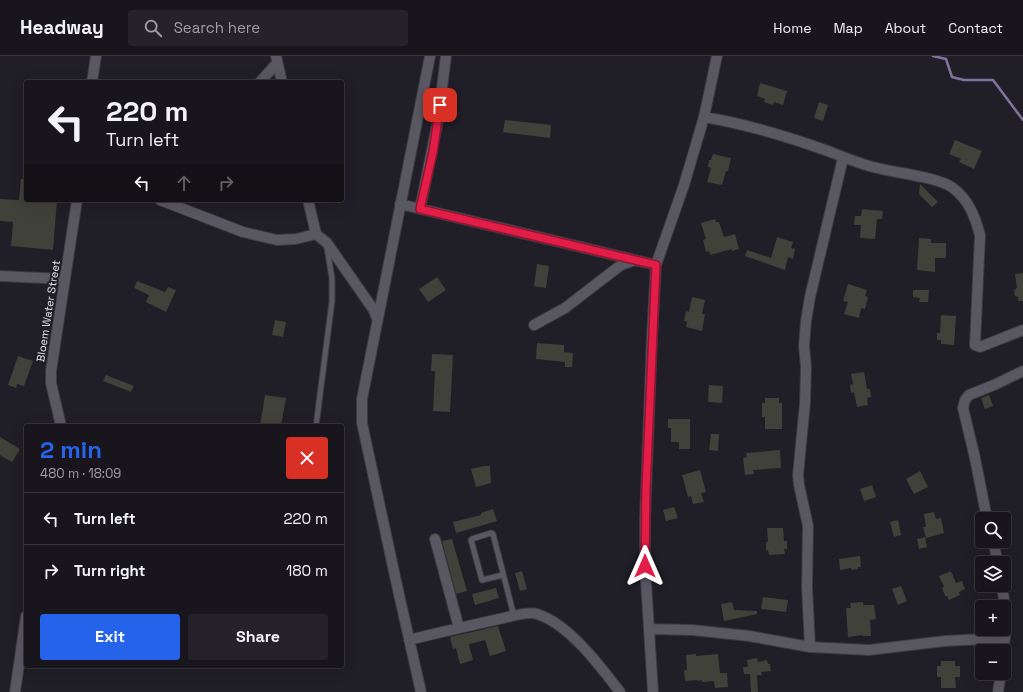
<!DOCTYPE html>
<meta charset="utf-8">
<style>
body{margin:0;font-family:"Space Grotesk",sans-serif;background:#252329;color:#f1f3f6;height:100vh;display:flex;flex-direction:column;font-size:15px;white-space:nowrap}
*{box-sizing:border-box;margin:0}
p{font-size:13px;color:#9f9fa3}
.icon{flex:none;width:22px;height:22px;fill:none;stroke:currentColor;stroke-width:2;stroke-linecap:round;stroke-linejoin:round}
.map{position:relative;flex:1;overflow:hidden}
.sheet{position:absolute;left:24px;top:368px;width:320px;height:244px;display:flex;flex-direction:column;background:#18161c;border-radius:4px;box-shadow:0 4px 16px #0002,0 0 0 1px #36353b}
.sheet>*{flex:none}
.banner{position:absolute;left:24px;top:24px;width:320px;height:122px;border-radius:4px;box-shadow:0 4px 16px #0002,0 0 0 1px #36353b;background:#18161c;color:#f1f3f6;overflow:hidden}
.controls{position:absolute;left:975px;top:456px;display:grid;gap:8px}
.controls a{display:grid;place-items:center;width:36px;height:36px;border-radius:4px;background:#18161c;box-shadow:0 4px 16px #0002,0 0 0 1px #36353b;font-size:20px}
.pin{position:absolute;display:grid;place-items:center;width:34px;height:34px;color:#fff;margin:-17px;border-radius:8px;box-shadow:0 2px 6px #0006}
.me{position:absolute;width:44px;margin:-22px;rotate:0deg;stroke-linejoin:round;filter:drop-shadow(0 0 3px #0008)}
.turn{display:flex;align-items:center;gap:14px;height:84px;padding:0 16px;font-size:18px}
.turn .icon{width:52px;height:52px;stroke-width:2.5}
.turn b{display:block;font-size:28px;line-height:34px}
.lanes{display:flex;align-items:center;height:38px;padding:0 16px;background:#0003;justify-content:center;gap:20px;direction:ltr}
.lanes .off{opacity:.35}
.round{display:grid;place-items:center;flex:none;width:42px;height:42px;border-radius:4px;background:#252329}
.headline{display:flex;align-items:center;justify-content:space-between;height:68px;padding:0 16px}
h1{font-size:24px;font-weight:600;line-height:30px;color:#2563eb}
.action{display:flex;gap:8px;margin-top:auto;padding:8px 16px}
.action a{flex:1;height:46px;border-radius:4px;background:#2563eb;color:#fff;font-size:16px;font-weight:600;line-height:46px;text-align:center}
.action a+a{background:#252329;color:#f1f3f6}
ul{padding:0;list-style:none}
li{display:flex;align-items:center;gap:12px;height:52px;padding:0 16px;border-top:1px solid #36353b}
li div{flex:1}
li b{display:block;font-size:15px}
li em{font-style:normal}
header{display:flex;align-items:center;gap:24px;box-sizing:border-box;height:56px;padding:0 20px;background:#18161c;border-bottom:1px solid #36353b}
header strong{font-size:19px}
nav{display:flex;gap:22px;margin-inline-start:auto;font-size:14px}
.search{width:280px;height:36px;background:#252329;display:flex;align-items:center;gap:10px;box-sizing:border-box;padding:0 14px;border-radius:4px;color:#9f9fa3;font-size:15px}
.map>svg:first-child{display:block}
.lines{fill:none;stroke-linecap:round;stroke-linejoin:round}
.stream{stroke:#81739e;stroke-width:2.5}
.building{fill:#404138}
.service-casing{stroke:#3b3940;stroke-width:7}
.minor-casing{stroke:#3b3940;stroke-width:12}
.service{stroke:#595761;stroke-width:5}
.minor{stroke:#595761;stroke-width:10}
.route-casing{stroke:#92132f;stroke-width:10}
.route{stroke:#e11d48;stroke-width:7}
.labels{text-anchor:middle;stroke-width:4;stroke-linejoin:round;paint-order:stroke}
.street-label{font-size:11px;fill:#e7e6ec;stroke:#201e26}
</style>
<header>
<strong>Headway</strong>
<div class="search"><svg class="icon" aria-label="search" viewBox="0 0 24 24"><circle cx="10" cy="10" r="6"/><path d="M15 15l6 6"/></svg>Search here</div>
<nav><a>Home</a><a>Map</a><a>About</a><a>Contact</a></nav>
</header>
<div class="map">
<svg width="1023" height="636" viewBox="0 0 1023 636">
<rect width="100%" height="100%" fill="#201e26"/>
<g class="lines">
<!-- stream -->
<path class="stream" d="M933,0l13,3 6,18 12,3h29l30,40"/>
</g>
<!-- building -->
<path class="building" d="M760,27l27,8 -4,14 -9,-3 -1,3 -9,-3 1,-3 -8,-3z
M819,46l9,3 -5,16 -9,-3z
M505,64l46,5 -1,13 -47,-6z
M955,84l27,11 -8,18 -15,-7 2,-3 -12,-5z
M713,98l18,4 -3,13h-2l-4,14 -15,-3 4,-14 -3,-1 1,-7h2z
M21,123h5v21h31l-4,50 -42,-4 2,-24 -13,-1v-22l19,1z
M920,128l18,18 -6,5 -13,-13z
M862,153l21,2 -1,8h-5l-2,20 -15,-1 1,-13h-7l1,-9h6z
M715,163l1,3h3l5,15 11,-3 4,15 -7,2v-2l-22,6 -1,-4 -3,1 -3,-12 3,-1 -5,-16z
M777,181l16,5 -2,6 4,1 -2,10 -5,-2 -3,13 -40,-14 2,-6 24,8z
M919,182l12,1v4h15v15h-11v14l-18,-2z
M537,208l12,2 -3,22 -12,-2z
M1023,217v28h-5v-4l-3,-1 -1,-6 3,-2 -2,-14z
M437,221l9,13 -18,12 -9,-13z
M137,225l28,11 3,-5 8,3 -10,22 -20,-10 3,-7 -15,-7z
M848,228l19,6 -2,6 3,1 -3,12 -4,-1 -2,10 -15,-4 4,-12 -5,-1z
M913,234h16l-1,12h-9l1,-4 -7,-1z
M692,241l13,3 -3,14h3l-3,17 -16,-4 1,-5 -3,-1 2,-10 3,1z
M941,259l15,1 -2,29 -13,-1v-4h-4v-7h3z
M275,264l11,2 -3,15 -11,-2z
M537,287l27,2v7l9,1 -1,14h-7v-5l-29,-3z
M432,298l21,1 -3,57 -17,-1 2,-40h-4z
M18,300l15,5 -9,25 -7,-2 -1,4 -8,-3z
M864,316l3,17h3l1,8 -4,1 1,7 -11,2 -3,-15 -3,1 -1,-8 3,-1 -2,-10z
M106,319l28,11 -3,6 -28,-11z
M709,329l14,1 -1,17 -14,-1z
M265,339l21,3 -5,28h-21z
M989,339l4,11 -8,3 -4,-11z
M765,342h14v5h3v26h-17v-12h-3v-14h3z
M668,363h22v30h-11v-7h-8v-14h-3z
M711,378h8l-1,17 -9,-1z
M0,381l20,12 -8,13 -12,-7z
M780,394l1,18 -28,2 1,4 -9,1 -2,-17 4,-1 -1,-4z
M484,410h6l1,17 -15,4 -5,-18z
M700,414l6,22 -5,1 3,9 -11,2 -2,-8 -3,1 -6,-22z
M920,415l8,16 -14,7 -8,-15z
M872,429l4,12 -12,4 -4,-12z
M674,451l4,11 -12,3 -3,-11z
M493,453l4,12 -41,12 -3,-11 28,-7v-2z
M934,456l2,7 5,-1 3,15 -18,5 -3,-11h3l-2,-13z
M898,464l3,15 -7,2 -4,-15z
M767,472h16l1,13h3v8h-3l1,5 -16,1 -1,-5h-2v-8h2z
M925,481l2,10 -8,2 -2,-10z
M452,483l15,52 -11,3 -14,-53z
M860,500l1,11h-3v2l-7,1v-2l-11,2 -1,-11z
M522,515l5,18 -7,2 -5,-18z
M951,515l5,12 6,-2 3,8 -6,3 1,3 -11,5 -2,-4h-2l-3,-8 2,-1 -5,-11z
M901,530l6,15 -9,4 -6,-16z
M496,532l3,10 -24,7 -3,-11z
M763,541l25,3 -2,12 -25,-3z
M732,546l2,8 23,1v3l-33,7 -3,-17z
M863,546v3h11l2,14 -6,1 1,16h-9v-1l-14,2 -2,-29h5l-1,-5z
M498,570l8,25 -16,5 -5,-16 -15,4 -1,1 4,15 -13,4 -4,-16 -3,1 -3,-12z
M696,598v2l22,-2 2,19h7l1,14 -13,1 -1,-7 -12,1v-2l-4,1 -1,-1 -12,1 -1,-11h3l-1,-15z
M757,602l1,4 9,-2 1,4h2l1,7 -10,1 1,3h-5l1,17h-7l-1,-18h-6l-1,-7h5l-1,-7z
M941,605h14v5h5v11h-5l1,11h-15v-11h-4v-11h4z"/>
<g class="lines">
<!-- service casing -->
<g class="service-casing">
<path id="service" d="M316,370l16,-125v-23l-5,-30
M503,519l-21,5 -11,-40 1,-1 19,-6 2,1 21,82"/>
</g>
<!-- minor casing -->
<g class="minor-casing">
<path id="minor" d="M276,0l6,26
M92,26l4,-26
M260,26l17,-19
M704,61l13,-61
M160,144l83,32 34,8 19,-1 20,-5
M308,144l8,34 11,9 46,66 4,9
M400,148l256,61
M420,153l18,-89 8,-64
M0,220l65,3
M534,269l31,-17 56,-43 14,-5
M61,370l-10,-43v-12l26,-171
M987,463l-12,-61 -12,-50 2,-8 4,-5 25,-10 29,-14
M435,483l24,89
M993,485l5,22
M1002,529l4,31 -1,22
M649,573l43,1 57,6 61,11 59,3 76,-9 60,-3 -2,13
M409,584c32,-8 63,-15 95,-22 8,-2 26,-7 33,-4 32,10 63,52 83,78
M810,591l-3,-60 1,-61 -9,-41 -1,-10 7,-72 1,-36 -2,-21 2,-25 4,-24 33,-139
M15,636l11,-76
M421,636l-25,-111 -34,-158v-24l68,-343
M653,636l-8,-126v-47l7,-182 4,-72 28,-80 20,-68c41,7 82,19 121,33 17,6 34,14 52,18 19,5 61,9 76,20 16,12 22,29 27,47l-5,110 5,2 43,-17
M998,636l3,-19"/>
</g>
<!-- service -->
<use href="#service" class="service"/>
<!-- minor -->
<use href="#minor" class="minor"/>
</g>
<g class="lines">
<!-- route casing -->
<g class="route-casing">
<path id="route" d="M440,49l-7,47 -13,57 236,56 -10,224 -1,77"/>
</g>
<!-- route -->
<use href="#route" class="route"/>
</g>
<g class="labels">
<!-- street labels -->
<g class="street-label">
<text transform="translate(48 255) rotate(-81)" y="4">Bloem Water Street</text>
</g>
</g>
</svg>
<div class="controls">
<a><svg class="icon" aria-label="search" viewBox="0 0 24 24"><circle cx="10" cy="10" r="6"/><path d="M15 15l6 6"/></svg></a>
<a><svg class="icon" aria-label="layers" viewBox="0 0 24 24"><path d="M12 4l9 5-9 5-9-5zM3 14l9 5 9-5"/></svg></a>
<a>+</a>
<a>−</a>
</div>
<div class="pin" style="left:440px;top:49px;background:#d93025"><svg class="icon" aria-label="arrive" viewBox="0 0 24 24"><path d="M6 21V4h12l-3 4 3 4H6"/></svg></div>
<svg class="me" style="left:645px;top:510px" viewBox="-20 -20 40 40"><path d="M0-17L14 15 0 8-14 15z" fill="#e11d48" stroke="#fff" stroke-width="4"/></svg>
<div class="banner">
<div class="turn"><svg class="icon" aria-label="left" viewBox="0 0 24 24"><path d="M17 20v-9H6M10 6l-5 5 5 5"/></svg><div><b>220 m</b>Turn left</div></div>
<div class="lanes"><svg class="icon" aria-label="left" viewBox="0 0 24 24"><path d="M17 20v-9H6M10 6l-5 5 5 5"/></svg><svg class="icon off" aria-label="ahead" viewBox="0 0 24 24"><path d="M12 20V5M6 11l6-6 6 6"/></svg><svg class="icon off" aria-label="right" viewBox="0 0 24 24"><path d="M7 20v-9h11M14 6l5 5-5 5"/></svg></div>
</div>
<section class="sheet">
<div class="headline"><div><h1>2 min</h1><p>480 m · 18:09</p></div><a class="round" style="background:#d93025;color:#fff"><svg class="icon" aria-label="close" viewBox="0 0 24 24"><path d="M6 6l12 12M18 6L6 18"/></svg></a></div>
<ul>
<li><svg class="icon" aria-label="left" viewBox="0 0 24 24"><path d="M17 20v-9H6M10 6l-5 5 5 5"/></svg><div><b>Turn left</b></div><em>220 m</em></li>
<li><svg class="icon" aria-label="right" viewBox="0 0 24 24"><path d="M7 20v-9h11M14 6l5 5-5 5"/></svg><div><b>Turn right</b></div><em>180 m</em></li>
</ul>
<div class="action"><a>Exit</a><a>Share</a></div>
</section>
</div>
